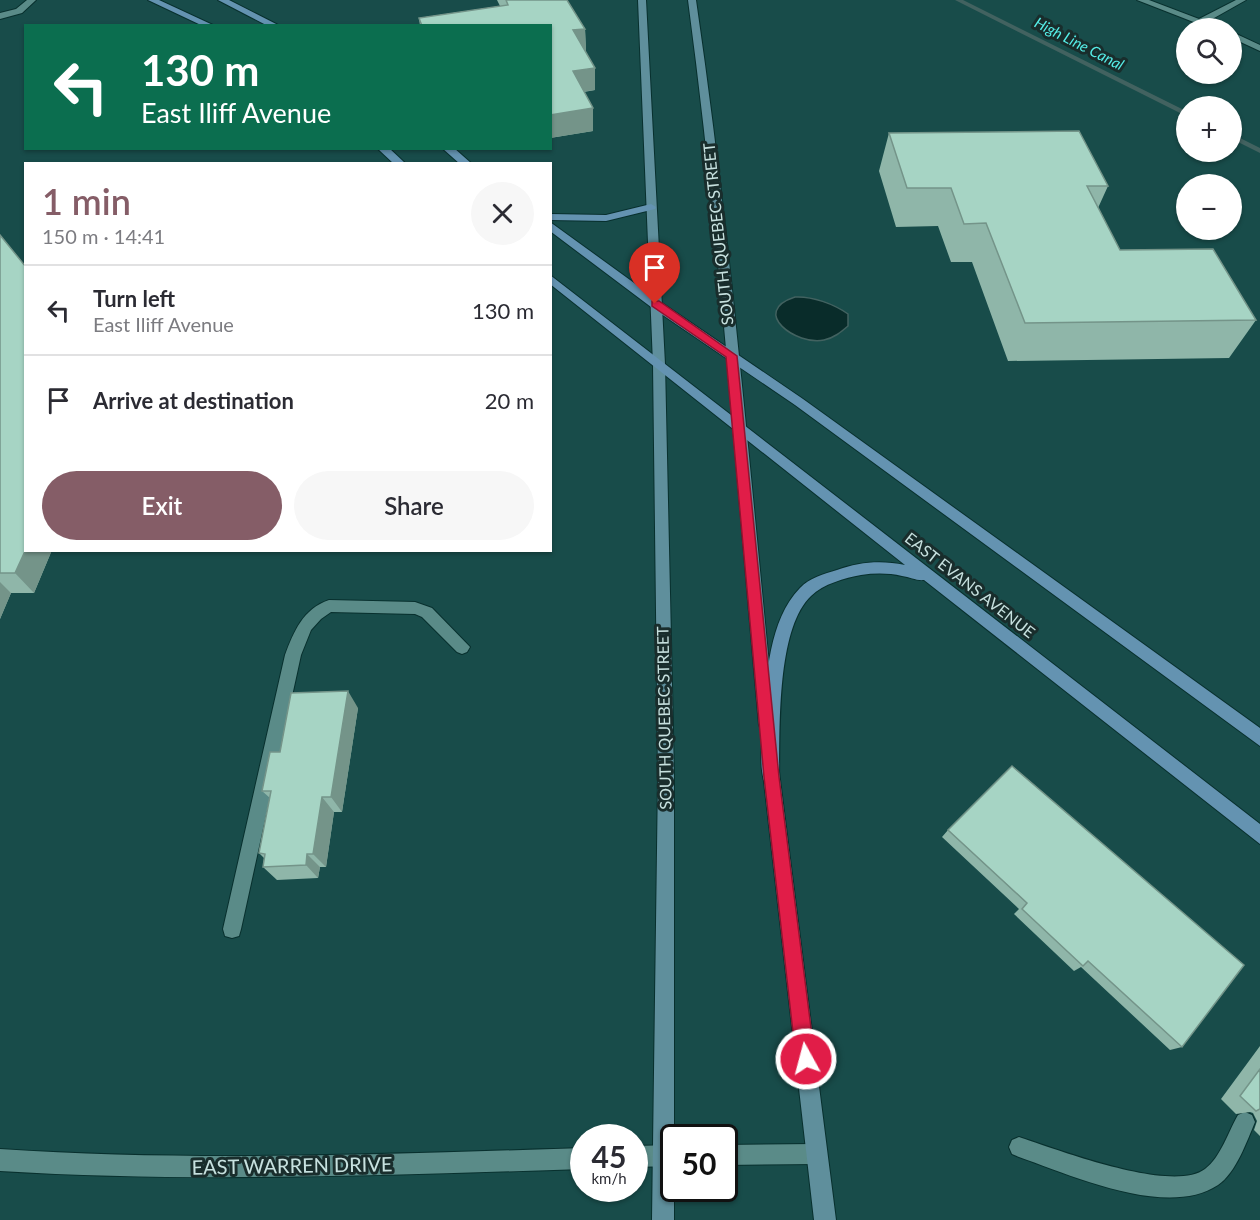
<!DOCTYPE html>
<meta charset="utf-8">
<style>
body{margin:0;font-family:Lato,sans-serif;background:#f7f7f7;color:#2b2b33;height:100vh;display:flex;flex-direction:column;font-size:22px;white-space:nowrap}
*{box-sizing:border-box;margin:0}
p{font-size:20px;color:#7c7c81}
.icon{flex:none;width:33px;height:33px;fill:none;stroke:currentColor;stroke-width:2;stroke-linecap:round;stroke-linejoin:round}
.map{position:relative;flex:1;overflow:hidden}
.side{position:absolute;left:24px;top:162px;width:528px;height:390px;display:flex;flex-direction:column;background:#fff;border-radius:0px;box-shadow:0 2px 4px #0004}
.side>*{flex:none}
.hud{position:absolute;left:24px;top:24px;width:528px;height:126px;border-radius:0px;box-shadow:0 2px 4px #0004;background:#0b6e4f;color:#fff;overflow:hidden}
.buttons{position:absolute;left:1176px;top:18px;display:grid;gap:12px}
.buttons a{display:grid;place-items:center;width:66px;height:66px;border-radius:50%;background:#fff;box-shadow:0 2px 4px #0004;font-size:30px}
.speed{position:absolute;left:570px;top:1124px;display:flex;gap:12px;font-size:30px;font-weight:700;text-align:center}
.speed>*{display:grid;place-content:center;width:78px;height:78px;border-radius:50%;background:#fff;box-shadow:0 2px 4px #0004;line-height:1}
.speed small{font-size:15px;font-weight:400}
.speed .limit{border:3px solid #111;border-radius:9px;background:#fff;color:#111}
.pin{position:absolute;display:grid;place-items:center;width:51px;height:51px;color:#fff;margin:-62px -26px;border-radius:50% 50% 50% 0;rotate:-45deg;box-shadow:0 0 6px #0007}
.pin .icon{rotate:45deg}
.me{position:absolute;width:66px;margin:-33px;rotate:353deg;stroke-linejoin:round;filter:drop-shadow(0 0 4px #0008)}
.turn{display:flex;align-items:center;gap:21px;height:126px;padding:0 18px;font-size:27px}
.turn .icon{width:78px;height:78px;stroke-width:2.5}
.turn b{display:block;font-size:42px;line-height:51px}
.round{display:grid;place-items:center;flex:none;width:63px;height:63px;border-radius:32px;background:#f7f7f7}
.summary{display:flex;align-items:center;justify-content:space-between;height:102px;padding:0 18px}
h1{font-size:36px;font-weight:600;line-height:45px;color:#855d67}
.button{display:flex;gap:12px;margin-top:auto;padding:12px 18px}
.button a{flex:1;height:69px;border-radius:36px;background:#855d67;color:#fff;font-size:24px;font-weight:600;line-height:69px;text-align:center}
.button a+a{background:#f7f7f7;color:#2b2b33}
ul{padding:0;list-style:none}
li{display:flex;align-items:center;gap:18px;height:90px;padding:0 18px;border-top:2px solid #e1e1e2}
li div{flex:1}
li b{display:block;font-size:22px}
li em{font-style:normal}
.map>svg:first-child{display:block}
.water{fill:#092c2a;stroke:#426260;stroke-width:1.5}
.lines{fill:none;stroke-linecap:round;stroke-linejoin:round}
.stream{fill:#426260;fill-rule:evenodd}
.service-casing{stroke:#08302e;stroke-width:2}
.minor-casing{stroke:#08302e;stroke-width:2}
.secondary-casing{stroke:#08302e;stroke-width:2}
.primary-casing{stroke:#08302e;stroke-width:2}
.service{fill:#5a8b88;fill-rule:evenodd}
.minor{fill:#5a8b88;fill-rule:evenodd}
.secondary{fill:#5f8f9c;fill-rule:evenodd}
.primary{fill:#6493b1;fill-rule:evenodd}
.wall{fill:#8fb6a9}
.shaded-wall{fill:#749489}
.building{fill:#a6d4c4;stroke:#749489;stroke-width:1.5}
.route{fill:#e11d48;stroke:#92132f;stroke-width:1.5}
.labels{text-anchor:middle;stroke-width:6;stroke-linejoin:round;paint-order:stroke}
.far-water-label{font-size:15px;font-style:italic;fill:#55eee8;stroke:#192d2c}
.street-label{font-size:16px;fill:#c7e1df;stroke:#192d2c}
.near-street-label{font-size:20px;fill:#c7e1df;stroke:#192d2c}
</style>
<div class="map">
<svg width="1260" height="1220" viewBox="0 0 1260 1220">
<rect width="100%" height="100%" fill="#184c4a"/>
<!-- water -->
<path class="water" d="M795,297c17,-1 39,7 53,17v12c-7,6 -14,12 -24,14 -27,6 -75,-28 -29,-43z"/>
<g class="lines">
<!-- stream -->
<path class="stream" d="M955,0h8l223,111v5z
M1232,134l28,14v5l-28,-14z"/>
<!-- service casing -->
<g class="service-casing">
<path id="service" d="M27,0h9l-14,13 -22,6v-6l16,-4z
M329,600l86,2 17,6 38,39 -3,5 -5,2 -5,-2 -35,-35 -7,-3 -84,-2 -10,7 -10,11 -10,25 -60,274 -2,7 -7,2 -7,-2 -2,-7 62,-274c9,-24 18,-46 44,-55z
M1245,1112l7,3 3,7c-8,19 -19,51 -37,63 -51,34 -147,-10 -199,-28l-7,-3 -3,-7 3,-7 7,-3c37,12 153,57 186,32 16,-12 23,-37 33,-54z"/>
</g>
<!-- minor casing -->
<g class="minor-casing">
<path id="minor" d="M1137,0h12l50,19 37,-19h10l-39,22 13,6h-11z
M1232,32l28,13v6l-28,-13z
M817,1144l7,3 3,7 -3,7 -7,3 -93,1v-20z
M674,1145v21l-40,1v-21z
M584,1148v21c-195,6 -389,14 -584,2v-22c195,13 389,5 584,-1z"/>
</g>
<!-- secondary casing -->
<g class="secondary-casing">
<path id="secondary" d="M638,0h8l19,364 9,412v444h-22l6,-444 -5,-412z
M688,0h8c35,240 55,483 79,725l-2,5 -6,2 -6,-2 -2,-5c-22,-242 -39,-485 -71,-725z
M770,756l6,2 2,6 58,456h-22l-52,-456 2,-6z"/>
</g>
<!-- primary casing -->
<g class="primary-casing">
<path id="primary" d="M148,0h11l56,26h-12z
M218,0h11l51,26h-12z
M377,148h12l17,16h-12z
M442,148h12l18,16h-12z
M651,204l5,3 -1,2 -49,12 -56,-1v-6l56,1z
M550,222l109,79 144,98 457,329v18l-465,-341 -144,-98 -101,-76z
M550,275l710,549v20l-336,-264c-7,1 -14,-3 -22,-4 -13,-3 -27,-3 -41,-1 -16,3 -38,9 -50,21 -35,33 -31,135 -32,181l-2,6 -6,2 -6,-2c-7,-17 -2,-46 -1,-64 2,-42 5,-99 36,-131 9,-10 24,-14 37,-18 22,-8 44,-10 68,-5l-355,-281z"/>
</g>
<!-- service -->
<use href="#service" class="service"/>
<!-- minor -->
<use href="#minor" class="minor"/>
<!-- secondary -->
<use href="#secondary" class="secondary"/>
<!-- primary -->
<use href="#primary" class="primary"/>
</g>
<!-- wall -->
<path class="wall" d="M497,0h70l18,29 1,22h-1l10,17v22l-11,2 9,39 -43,7v-112h-130l-1,-8 81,-12z
M889,133l219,53 -10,22 22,42 136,70 -27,38 -221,3 -36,-99h-21l-13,-36 -42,1 -17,-56z
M0,235l26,315h26l-18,43h-23l-11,26z
M358,708l-16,104h-8l-8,55h-6l-2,11 -41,2 -14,-13 1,-9 -5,-5 11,-55 -8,-7 18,-39z
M948,830l234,217 -12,3 -89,-83 -7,4 -60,-57 5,-5 -77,-72z
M1260,1046v90l-6,-6 3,-9 -4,-8 -3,-1 -14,2 -15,-15z"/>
<!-- shaded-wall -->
<path class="shaded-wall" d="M585,29l1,22 -12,1 -1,-22z
M595,68v22l-21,3 -1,-22z
M593,108v23l-43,7v-23z
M26,550h26l-18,43 -19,-20z
M0,582l11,11 -11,26z
M348,691l10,17 -16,104 -11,-15z
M322,797l12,15 -8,55 -13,-13z
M307,854l13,13 -2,11 -12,-13z"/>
<!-- building -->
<path class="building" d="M506,0h61l18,29 -12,1 22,38 -22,3 20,37 -43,7v-89h-128l-3,-8 89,-13z
M1079,131l29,55h-21l33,64 93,-1 43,71 -231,3 -39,-100 -22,1 -13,-36h-44l-18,-55z
M0,235l26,32v282l-11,24h-15z
M348,691l-17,106h-9l-9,57h-6l-1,11 -43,2 2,-13 -6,-1 12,-62h-9l8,-39h10l11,-59z
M1012,766l232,199 -62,82 -94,-86 -5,5 -61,-57 5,-6 -79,-73z
M1260,1069v40l-4,2 -16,-15z"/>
<!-- route -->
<path class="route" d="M652,301h7l78,55 42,421 36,282 -3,7 -6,3 -7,-3 -3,-7 -32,-282 -38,-420 -74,-51z"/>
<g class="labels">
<!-- far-water labels -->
<g class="far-water-label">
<text transform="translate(1079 44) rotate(27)" y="5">High Line Canal</text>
</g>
<!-- street labels -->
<g class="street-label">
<text transform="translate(718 234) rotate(-96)" y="6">SOUTH QUEBEC STREET</text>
<text transform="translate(970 585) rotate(38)" y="6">EAST EVANS AVENUE</text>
<text transform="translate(664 718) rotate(-91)" y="6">SOUTH QUEBEC STREET</text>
</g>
<!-- near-street labels -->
<g class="near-street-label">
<text transform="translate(292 1166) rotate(-1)" y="7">EAST WARREN DRIVE</text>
</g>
</g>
</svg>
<div class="buttons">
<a><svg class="icon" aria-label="search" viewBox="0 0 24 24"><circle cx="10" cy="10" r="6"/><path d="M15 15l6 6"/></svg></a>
<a>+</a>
<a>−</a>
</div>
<div class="speed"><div>45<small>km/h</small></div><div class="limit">50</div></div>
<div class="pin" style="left:655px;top:304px;background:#d93025"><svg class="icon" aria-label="arrive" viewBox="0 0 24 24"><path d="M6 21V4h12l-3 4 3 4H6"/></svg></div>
<svg class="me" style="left:806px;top:1059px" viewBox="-20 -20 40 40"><circle r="17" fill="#e11d48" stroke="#fff" stroke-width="3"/><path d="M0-11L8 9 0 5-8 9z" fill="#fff"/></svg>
<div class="hud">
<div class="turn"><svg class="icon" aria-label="left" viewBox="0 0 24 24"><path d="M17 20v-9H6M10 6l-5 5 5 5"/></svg><div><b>130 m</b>East Iliff Avenue</div></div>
</div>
<section class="side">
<div class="summary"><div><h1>1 min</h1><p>150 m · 14:41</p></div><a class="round"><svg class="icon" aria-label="close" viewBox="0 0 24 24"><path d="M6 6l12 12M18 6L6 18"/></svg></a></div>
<ul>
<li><svg class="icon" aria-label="left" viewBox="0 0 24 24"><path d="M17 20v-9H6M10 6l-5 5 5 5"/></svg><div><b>Turn left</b><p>East Iliff Avenue</p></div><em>130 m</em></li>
<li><svg class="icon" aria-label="arrive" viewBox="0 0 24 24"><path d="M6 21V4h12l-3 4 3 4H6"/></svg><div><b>Arrive at destination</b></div><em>20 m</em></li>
</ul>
<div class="button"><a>Exit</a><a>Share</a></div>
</section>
</div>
